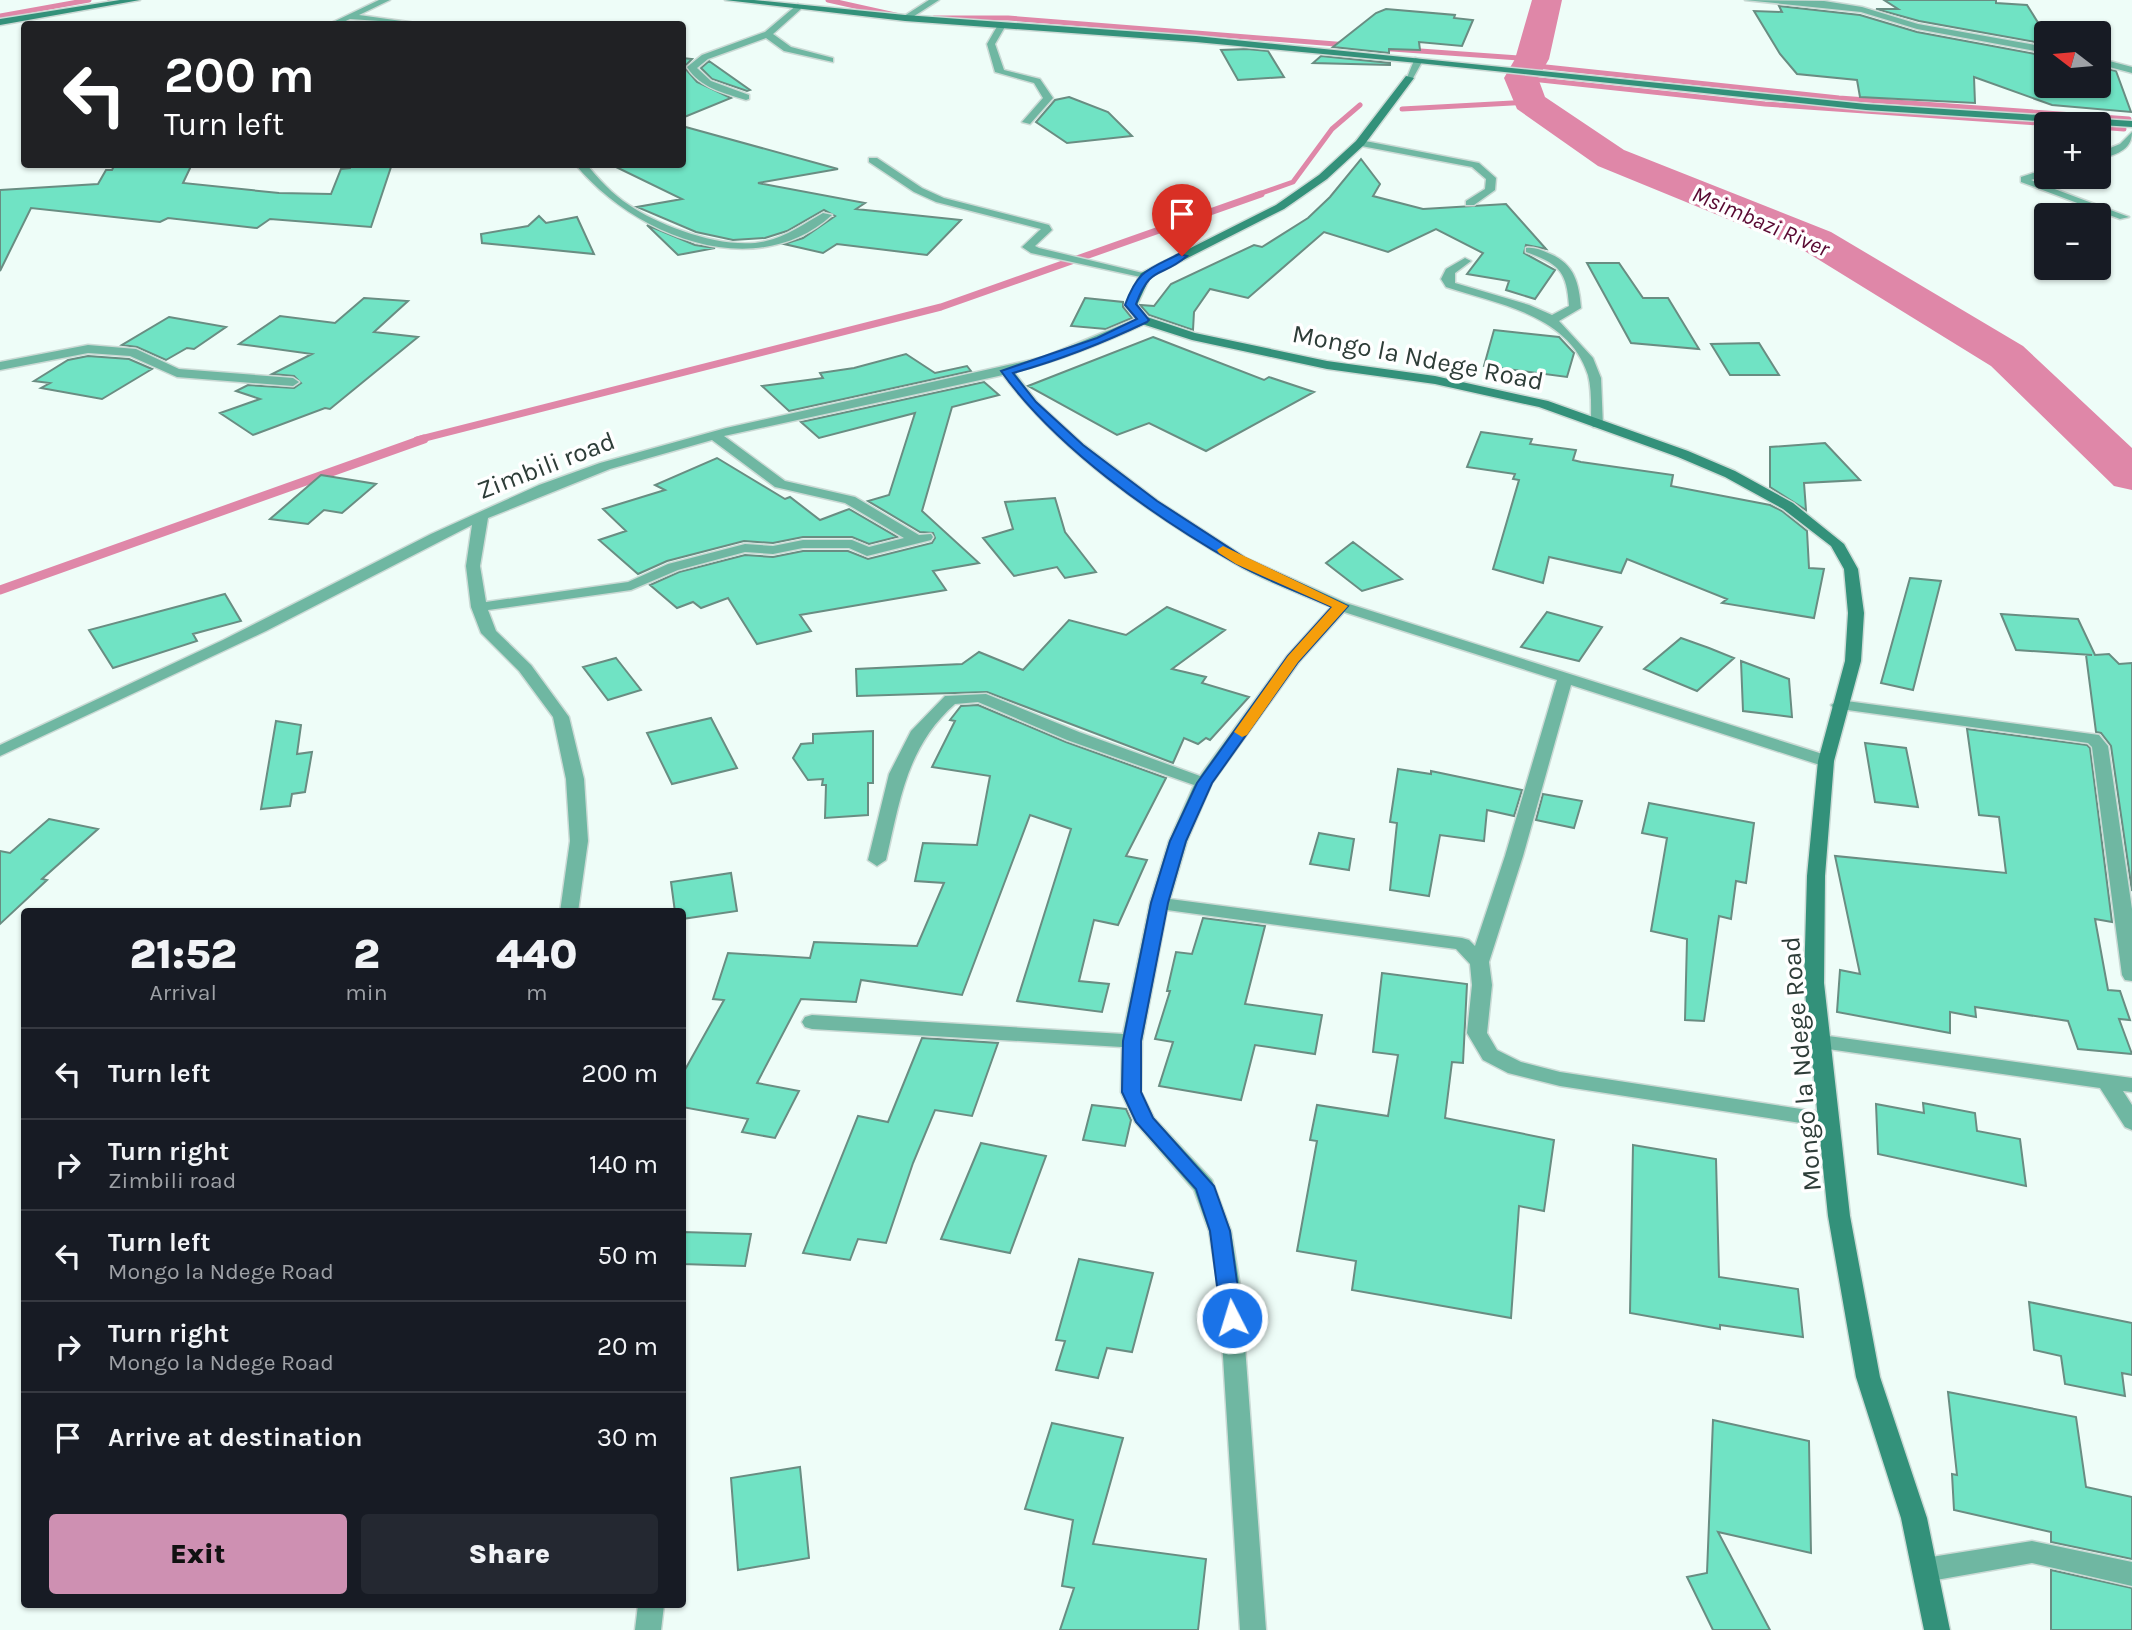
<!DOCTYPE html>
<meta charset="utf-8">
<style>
body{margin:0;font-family:Karla,sans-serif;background:#242831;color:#f1f3f6;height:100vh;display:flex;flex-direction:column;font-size:26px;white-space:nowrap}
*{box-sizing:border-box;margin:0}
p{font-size:23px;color:#9ea1a6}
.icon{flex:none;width:38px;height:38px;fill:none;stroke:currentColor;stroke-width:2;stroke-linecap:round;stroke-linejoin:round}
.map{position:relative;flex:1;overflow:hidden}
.details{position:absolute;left:21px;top:908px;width:665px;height:700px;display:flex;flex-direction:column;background:#171b24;border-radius:7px;box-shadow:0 2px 5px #0004}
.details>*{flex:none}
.top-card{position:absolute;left:21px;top:21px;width:665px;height:147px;border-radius:7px;box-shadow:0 2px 5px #0004;background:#202124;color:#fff;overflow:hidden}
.needle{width:46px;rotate:286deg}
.tools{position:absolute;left:2034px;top:21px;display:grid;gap:14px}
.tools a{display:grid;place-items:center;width:77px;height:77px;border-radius:7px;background:#171b24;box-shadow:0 2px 5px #0004;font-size:35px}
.pin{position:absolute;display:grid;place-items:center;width:60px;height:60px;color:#fff;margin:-72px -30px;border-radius:50% 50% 50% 0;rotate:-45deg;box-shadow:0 0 7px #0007}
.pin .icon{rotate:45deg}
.me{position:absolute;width:77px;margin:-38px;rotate:355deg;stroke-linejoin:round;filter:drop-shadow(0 0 5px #0008)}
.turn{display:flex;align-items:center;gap:24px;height:147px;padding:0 28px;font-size:32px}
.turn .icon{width:91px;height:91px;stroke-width:2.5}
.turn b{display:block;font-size:49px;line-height:60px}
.eta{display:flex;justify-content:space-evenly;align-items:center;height:119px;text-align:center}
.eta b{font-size:42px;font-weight:800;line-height:49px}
.action{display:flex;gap:14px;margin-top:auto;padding:14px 28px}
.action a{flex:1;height:80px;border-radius:7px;background:#ce90b2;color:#111;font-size:28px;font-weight:800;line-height:80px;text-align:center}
.action a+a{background:#242831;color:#f1f3f6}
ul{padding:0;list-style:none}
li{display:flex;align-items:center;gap:21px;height:91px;padding:0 28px;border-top:2px solid #363941}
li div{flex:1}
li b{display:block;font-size:26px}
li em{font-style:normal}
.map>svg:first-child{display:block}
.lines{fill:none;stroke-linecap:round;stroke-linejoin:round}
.stream-far2{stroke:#df87a8;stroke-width:5}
.stream-far1{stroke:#df87a8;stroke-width:7}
.stream{stroke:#df87a8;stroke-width:9}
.river{fill:#df87a8;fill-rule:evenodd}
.building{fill:#70e3c4;stroke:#698d82;stroke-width:2}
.street-casing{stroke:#cbdad5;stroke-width:3}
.secondary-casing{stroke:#cbdad5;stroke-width:3}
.street{fill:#6fb7a2;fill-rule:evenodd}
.secondary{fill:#33917a;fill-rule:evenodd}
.route{fill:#1a73e8;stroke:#114b97;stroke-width:2}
.slow{fill:#f59e0b}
.labels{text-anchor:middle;stroke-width:7;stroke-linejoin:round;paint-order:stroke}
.far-water-label{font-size:23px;font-style:italic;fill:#590932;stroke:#fff}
.street-label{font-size:26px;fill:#2e3d38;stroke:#fff}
</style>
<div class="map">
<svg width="2132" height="1630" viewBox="0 0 2132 1630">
<rect width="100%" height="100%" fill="#eefdf8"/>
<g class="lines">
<!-- stream-far2 -->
<path class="stream-far2" d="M828,0l76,17
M110,1l10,-1
M0,16l89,-16
M934,18h74l340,27
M1378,48l154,11
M1527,65l312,33 290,21
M1521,78l244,26 287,20
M1402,109l127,-7
M2098,127l26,2
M1256,195l37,-13 39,-53 28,-24"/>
<!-- stream-far1 -->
<path class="stream-far1" d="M417,440l524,-133 320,-113"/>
<!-- stream -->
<path class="stream" d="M0,590l424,-151"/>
<!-- river -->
<path class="river" d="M1532,0h30l-13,59 -11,19 7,19 79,53 207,82 192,114 109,102v42l-18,-4 -123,-120 -188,-116 -205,-84 -81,-57 -13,-31 11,-19z"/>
</g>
<!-- building -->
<path class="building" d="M1884,0h112v3l31,2 15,24 8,4h-4v11l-127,-23 -43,-12h22z
M1779,6l81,9 57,17 129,24v30h52v-19l18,4 15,41 -79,-7 -78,-28 1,26 -115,-6 -3,-17 -60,-6 -17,-20 -26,-43 28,1z
M1386,9l69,6 -1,3 19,2 -11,26 -43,-4 1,8 -31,-1v4l-56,-6 43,-34z
M1247,49l21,2 16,26 -46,3 -17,-30z
M1321,56l69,7v2l-77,-2z
M682,58l10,1 -8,8 13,15 34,16 -49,20z
M709,61l41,29 -3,1 -35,-12 -11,-11z
M1069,97l39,15 24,24 -65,7 -31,-21 19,-22z
M682,126l156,43 -80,14 107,20 -9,6 105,11 -34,35 -90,-11 -14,9 -39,-9 19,-6 32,-22 -11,-6 -37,21 -22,7 -32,2 -37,-8 -59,-25 45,-8 -66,-32 7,-3h59z
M1361,159l19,25 -7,12 50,13 83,-5 40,45 -20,-4 -2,8 31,17 -20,29 -29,-9 3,-9 -42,-7 16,-21 -47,-24 -48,23 -64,-20 -76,66 -38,-9 -16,23 -1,18 -44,-15 -9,-10 14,1 17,-22 83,-39 8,2 46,-29 22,-21z
M115,164h77l-9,19 96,10 52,1 10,-25 9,-1 1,-4h41l-21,63 -101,-8 -13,9 -89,-10 -8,4 -129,-14 -31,63v-81l98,-6 8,-14h6z
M539,216l7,7 31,-6 17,37 -112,-11 -1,-9 47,-8z
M647,225l48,20 20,3 -37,7z
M1587,263h32l24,35h25l31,51 -68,-6z
M364,298l44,3 -34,31 44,5 -88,72 -5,-1 -72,27 -33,-22 40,-14 -24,-8 12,-6 46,3 7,-5 -7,-7 -22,-2 40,-20 -73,-10 41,-28 55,7z
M1085,298l38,4v5l9,11 -26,11 -35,-3z
M169,317l57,10 -32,22 -7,-1 -21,12 -29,-13 -15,-2z
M1494,330l65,7 15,16 -7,24 -83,-11z
M1153,337l111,43 5,-3 45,15 -108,59 -57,-28 -32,12 -89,-49z
M1759,343l20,32h-49l-19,-31z
M906,354l29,19 32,-7 4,5 -182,40 -27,-25 61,-8 -3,-5 34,-5z
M88,356l41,3 23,10 -50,30 -61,-11 9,-5 -16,-2 34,-21z
M984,382l15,13 -47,12 -30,104 57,52 -46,8 13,19 -146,25 11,16 -54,13 -29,-46 -27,10 -8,-6 -16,6 -27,-23 29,-13 66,-17 28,2 30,-6h45l20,8 64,-16 3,-5 -2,-5 -13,-1 -52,-31 21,-6 26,-82 -96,25 -18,-16z
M1481,432l51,7 -2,5 46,6 -3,10 8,2 92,13 -2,11 99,19 12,6 25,20 2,37 15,1 -10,49 -92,-15 5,-4 -100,-40 -6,14 -72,-16 -6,26 -50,-14 26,-89 -6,-1 2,-5 -48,-7z
M1825,443l35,37 -56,3 2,27 -36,-23v-40z
M717,458l68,41 5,-2 30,23 29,-11 48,28 -28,7 -17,-7h-49l-30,6 -29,-2 -77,20 -29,13 -39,-34 27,-9 -23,-22 62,-19 -10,-5z
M321,475l55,9 -34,29 -18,-3 -16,14 -38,-5z
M1055,498l10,34 31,40 -31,6 -8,-11 -43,9 -31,-38 30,-9 -8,-27z
M1353,542l49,37 -40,12 -36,-28z
M1910,578l31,3 -28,109 -32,-7z
M225,594l16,27 -48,13 4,7 -84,27 -24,-38z
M1167,607l58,23 -53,39 34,8 -4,6 47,14 -39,43 -4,-2 -8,6 -14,-6 -11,25 -186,-71 -130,4 -1,-27 106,-5 17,-12 44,18 46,-50 57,15z
M1547,612l55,15 -23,34 -58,-14z
M2001,614l77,5 17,36 14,-1 10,10 13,-1v228l-21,-145 -10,-13 -5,-1 -10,-77h6l-76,-5z
M1681,638l28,10 25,10 -37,33 -53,-22z
M616,658l25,32 -33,10 -25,-33z
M1741,661l48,18 3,38 -49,-6z
M978,705l88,37 100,36 -40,78 21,4 -29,65 -24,-5 -15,61 30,3 -7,28 -85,-11 54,-172 -41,-14 -68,180 -101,-15 -5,22 -55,-3 -44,84 42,8 -24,47 -33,-6 6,-13 -66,-12v-32l42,-75 -11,-1 15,-46 82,5 4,-16 103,4 27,-63 -29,-2 8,-38 54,2 13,-69 -58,-9 23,-46 -5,-1 11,-14z
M711,718l26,50 -65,16 -25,-51z
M276,721l25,4 -4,29 15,-2 -7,40 -13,2 -2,12 -29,3z
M1967,729l120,16 3,3 22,174 -17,-3 13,71 12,1 10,29 -11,-1 13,35 -54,-5 -10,-28 -93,-14 1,10 -26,-5v21l-113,-21 3,-42 20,4 -25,-118 171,17 -7,-56 -20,-2z
M873,731v52h-5v32l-43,3 1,-33h-4l1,-6 -15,1 -15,-22 8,-14 12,-1v-9z
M1865,743l41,5 12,59 -43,-5z
M1398,769l33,5v-3l91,19 -8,26 -27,-6 -3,31 -44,-6 -11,61 -39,-6 7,-67 -7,-1z
M1543,794l39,7 -8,27 -38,-8z
M1649,803l105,20 -8,60 -10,-2 -5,38 -12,-3 -15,105 -19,-1 2,-81 -36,-8 16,-93 -25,-5z
M49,819l49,10 -56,50 5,1 -47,44v-73l10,2z
M1319,833l35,6 -5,31 -39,-6z
M731,873l6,38 -55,8v-7h-7l-4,-30z
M1203,918l62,8 -20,78 77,11 -7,39 -60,-9 -14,55 -82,-14 14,-44 -18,-3 15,-48h-3l9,-39 16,2z
M1382,973l85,11 -4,79 -11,-1 -7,56 109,22 -10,71 -25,-5 -8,112 -159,-28 4,-29 -59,-10 20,-110 -7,-1 7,-35 71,11 10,-61 -25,-3z
M922,1038l76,5 -26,73 -37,-6 -22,53 -27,80 -28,-4 -8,21 -47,-7 55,-137 30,6z
M1923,1103l52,10 2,18 43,8 6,47 -148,-32 -2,-50 48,9z
M1092,1105l34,4 5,11 -6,26 -42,-6z
M981,1143l65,13 -36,97 -69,-14z
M1633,1145l83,14 3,118 79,12 5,48 -83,-12v4l-90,-16z
M682,1232l69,2 -6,32 -63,-2z
M1079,1259l74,14 -21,79 -25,-4 -9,30 -42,-8 9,-29 -9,-1z
M2029,1302l103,21v52l-10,-2 3,23 -60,-12 -4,-28 -27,-6z
M1948,1392l128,25 10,70 46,10v62l-81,-17v-10l-97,-22 -2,-36 5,1z
M1713,1420l96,21 2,112 -93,-21 52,98h-57l-26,-53 20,-4z
M1052,1423l71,15 -30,106 113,15 -8,71h-138l14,-42 -12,-2 11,-66 -48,-11z
M800,1467l9,91 -71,12 -7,-92z
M2051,1570l81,18v42h-81z"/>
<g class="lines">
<!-- street casing -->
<g class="street-casing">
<path id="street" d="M379,0h11l-31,15 64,9 -73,-5 -11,5h-10z
M929,0h10l-31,20 -7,-2z
M1745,0l79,1 38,6 56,17 128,23v6l-129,-24 -56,-17z
M798,4l3,5 -28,25 18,13 42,11v4l-49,-11 -18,-13 -58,21 -11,9 14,13 38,14v4l-3,1c-22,-7 -46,-12 -59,-33l15,-12 63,-23z
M999,23l7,2 -11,19 9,26 36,9 13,19 -23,26 -8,-2 21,-24 -9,-15 -39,-11 -8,-28z
M1415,58l8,2 -11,20h-6z
M2098,58l34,9v6l-34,-9z
M2132,132c0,19 -18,23 -34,28v-7l22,-9z
M1360,140l119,23 17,15 -1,12 -21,15h-8v-4l19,-12 1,-10 -14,-12 -116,-22v-4z
M869,158h8l45,30 22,10 105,27 3,5 -17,16 4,2 112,27 -6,3 -114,-25 -9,-6 19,-18 -105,-27 -22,-10 -45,-30z
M575,164h11c13,15 26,30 43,41 32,22 98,46 137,36 20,-4 39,-18 57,-28l9,2c-77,70 -199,20 -257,-51z
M2046,169v6l-15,5 98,37 -9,2 -99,-37v-5z
M1526,248c8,-1 15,2 22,5 26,10 31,29 33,55l-22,13 34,37 8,20 2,49h-10l-2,-3c0,-15 1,-34 -3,-49 -19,-60 -90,-71 -142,-88l-5,-8 5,-10 19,-11 6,3 -16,12v10l74,22 23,10 17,-9c-2,-35 -10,-42 -43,-54z
M1143,316l6,4 -2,3c-43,20 -86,38 -133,49l23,30 46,42 75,57 88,57 100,45 486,154 2,4 -2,4h-12l-249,-80 -48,171 -34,106 3,23 -5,48 10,17 24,12 39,10 274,42 3,5 -3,5 -7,3 -267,-41 -52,-13 -25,-13 -16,-27 5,-48 -2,-21 -14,-15 -289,-39 -25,131 -1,51 13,26 58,62 19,51 10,61 25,338h-26l-21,-338 -10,-61 -15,-41 -59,-68 -14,-30 1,-45 -310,-18 -7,-2 -3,-5 3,-5 7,-2 311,19 27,-131 19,-62 25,-56 -127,-45 -89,-38 -23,2c-48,42 -55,96 -69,156l-9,6 -9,-6 21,-86 22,-43 34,-35 41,-2 93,38 121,44 87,-120 44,-49c-32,-14 -67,-26 -97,-44 -84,-49 -172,-110 -231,-188l-279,61 61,45 70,16 64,38 12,-1 2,3 -2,3 -64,16 -18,-8h-46l-30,6 -28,-2 -67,18 -47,20 -143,20 8,21 35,34 38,52 15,62 4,62 -10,71h-18l10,-71 -4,-62 -13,-62 -34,-46 -38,-38 -10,-26 -5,-41 6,-41 -206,106 -266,125v-11l223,-105 208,-106 108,-49 61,-22 126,-35 318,-71zM712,440l63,47 70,16 59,35 -35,9 -17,-7h-49l-30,6 -28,-2 -77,20 -40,18 -142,20 -6,-36 8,-48 122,-49zM1344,612l213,68 -52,176 -30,90 -6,-6 -7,-2 -292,-39 17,-58 25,-58 87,-121z
M88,345l48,4 43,20 114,9 6,4 -6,4 -116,-9 -47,-21 -42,-3 -88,17v-8z
M1839,700l260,35 9,11 24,163v72l-7,-1 -3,-5 -30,-228 -4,-4 -255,-35 -2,-3z
M1821,1035l311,43v14l-9,-1 9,14v25l-7,-3 -25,-39 -286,-41 -3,-5 3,-5z
M2032,1541l100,21v24l-100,-23 -107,19 -9,-4 -4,-8 4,-8 9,-4z
M638,1605h26l-3,25h-26z"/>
</g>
<!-- secondary casing -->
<g class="secondary-casing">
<path id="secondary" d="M120,0h20l-140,25v-6z
M725,0h29l151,15 291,21 670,68 266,17v6l-266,-17 -448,-47 -222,-21 -291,-21z
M1406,76l8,2 -50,67 -37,34 -43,30 -134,68 -13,28 10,12 48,16 132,28 108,15 113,25 140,50 47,20 58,32 51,41 14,25 6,44 -3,48 -27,100 -9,115 -1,107 26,233 30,161 47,141 23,112h-26l-23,-112 -45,-141 -28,-161 -24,-233 3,-107 11,-115 27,-100 3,-48 -4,-44 -13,-23 -48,-37 -58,-32 -47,-20 -139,-50 -104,-23 -108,-15 -135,-29 -53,-17 -14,-18 16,-32 135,-68 43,-30 37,-34z"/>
</g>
<!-- street -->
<use href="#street" class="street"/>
<!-- secondary -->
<use href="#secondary" class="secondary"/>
</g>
<!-- route -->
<path class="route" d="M1179,254l8,2c-27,23 -36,8 -51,48l13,16 -2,2c-44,21 -87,38 -134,51l23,29 47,43 74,56 88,57 103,48 -50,56 -86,121 -26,58 -18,62 -27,138v51l12,26 61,68 16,45 12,87 -3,6 -7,2 -8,-2 -3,-6 -11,-87 -14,-42 -60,-67 -14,-30 1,-51 28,-138 19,-62 27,-58 91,-127 44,-49c-32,-15 -67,-27 -97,-44 -82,-47 -180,-116 -234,-192l96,-33 40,-19 -12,-14c13,-35 22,-35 54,-51z"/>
<!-- slow -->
<path class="slow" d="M1223,546l125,60 -50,56 -51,73 -5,2 -8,-5 54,-76 44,-49 -96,-43 -17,-11 -2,-3z"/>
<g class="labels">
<!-- far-water labels -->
<g class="far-water-label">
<text transform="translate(1761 221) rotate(23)" y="8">Msimbazi River</text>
</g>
<!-- street labels -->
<g class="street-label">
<text transform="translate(1418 357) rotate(11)" y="9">Mongo la Ndege Road</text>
<text transform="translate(546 465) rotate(-21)" y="9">Zimbili road</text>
<text transform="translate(1801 1064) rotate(-95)" y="9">Mongo la Ndege Road</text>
</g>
</g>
</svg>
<div class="tools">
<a><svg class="needle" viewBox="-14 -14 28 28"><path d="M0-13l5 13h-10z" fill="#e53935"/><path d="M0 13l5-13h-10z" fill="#9ea1a6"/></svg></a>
<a>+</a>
<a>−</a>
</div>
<div class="pin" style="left:1182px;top:256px;background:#d93025"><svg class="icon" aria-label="arrive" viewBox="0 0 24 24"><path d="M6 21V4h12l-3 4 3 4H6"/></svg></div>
<svg class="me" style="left:1232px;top:1318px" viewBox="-20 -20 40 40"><circle r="17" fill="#1a73e8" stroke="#fff" stroke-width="3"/><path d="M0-11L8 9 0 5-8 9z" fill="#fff"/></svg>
<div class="top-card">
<div class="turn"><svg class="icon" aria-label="left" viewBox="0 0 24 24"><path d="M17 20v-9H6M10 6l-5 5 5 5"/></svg><div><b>200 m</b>Turn left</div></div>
</div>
<section class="details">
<div class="eta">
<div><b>21:52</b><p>Arrival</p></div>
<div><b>2</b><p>min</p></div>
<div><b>440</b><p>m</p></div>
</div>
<ul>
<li><svg class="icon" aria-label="left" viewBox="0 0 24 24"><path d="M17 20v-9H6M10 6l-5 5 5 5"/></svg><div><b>Turn left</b></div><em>200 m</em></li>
<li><svg class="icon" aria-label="right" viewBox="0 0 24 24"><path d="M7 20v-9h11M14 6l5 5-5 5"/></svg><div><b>Turn right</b><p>Zimbili road</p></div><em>140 m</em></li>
<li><svg class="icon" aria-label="left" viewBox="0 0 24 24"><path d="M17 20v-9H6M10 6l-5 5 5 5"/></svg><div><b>Turn left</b><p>Mongo la Ndege Road</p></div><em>50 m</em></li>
<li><svg class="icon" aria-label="right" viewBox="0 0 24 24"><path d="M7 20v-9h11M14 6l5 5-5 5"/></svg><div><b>Turn right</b><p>Mongo la Ndege Road</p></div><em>20 m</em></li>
<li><svg class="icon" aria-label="arrive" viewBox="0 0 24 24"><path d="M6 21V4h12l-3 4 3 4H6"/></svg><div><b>Arrive at destination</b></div><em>30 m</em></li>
</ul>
<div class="action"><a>Exit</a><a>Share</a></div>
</section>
</div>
